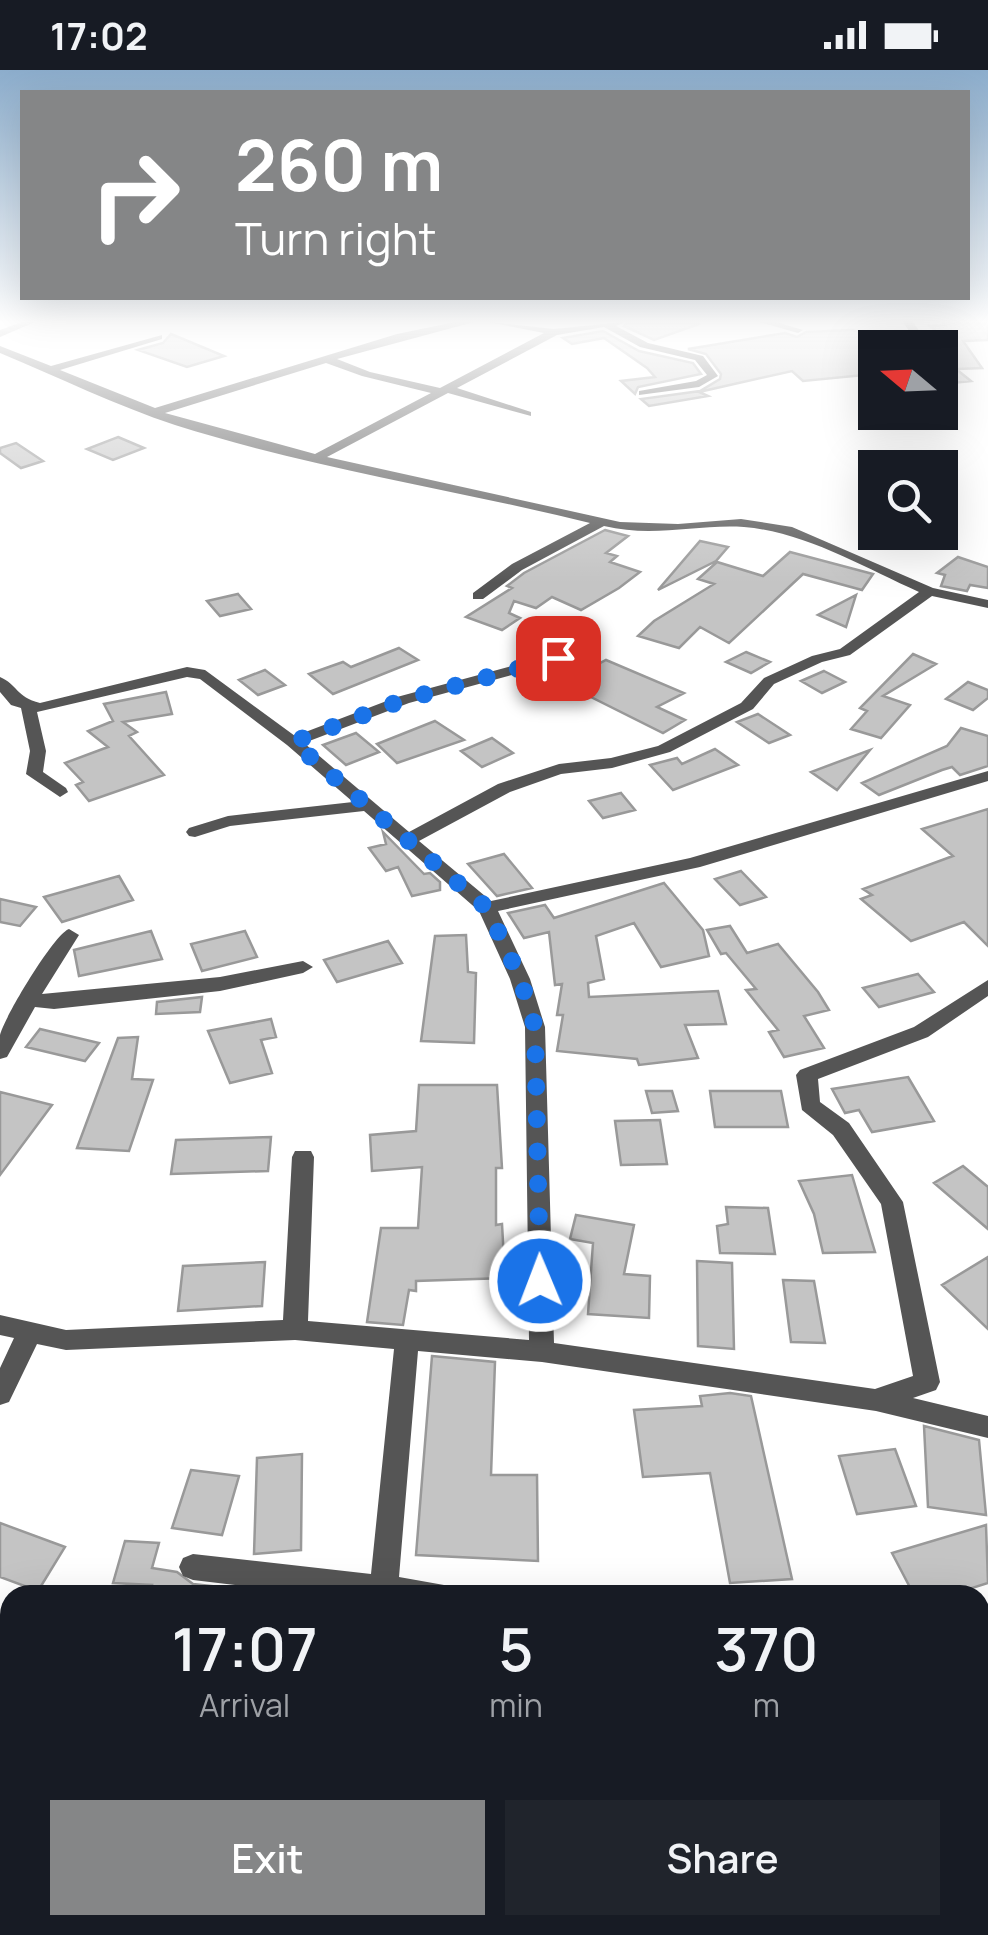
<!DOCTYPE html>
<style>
body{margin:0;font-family:Manrope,sans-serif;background:#20242c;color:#f1f3f6;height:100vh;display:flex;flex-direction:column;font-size:38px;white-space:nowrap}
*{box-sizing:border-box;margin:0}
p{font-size:32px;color:#9ea1a6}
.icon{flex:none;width:55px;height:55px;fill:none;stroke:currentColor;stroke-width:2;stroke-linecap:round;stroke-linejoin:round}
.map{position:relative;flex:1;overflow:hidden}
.drawer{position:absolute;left:0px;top:1515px;width:990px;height:350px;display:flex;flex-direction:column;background:#171b24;border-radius:30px 30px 0 0;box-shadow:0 10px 40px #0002}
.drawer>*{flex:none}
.banner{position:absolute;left:20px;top:20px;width:950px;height:210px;border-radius:0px;box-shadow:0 10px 40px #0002;background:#858687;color:#fff;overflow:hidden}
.needle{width:65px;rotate:289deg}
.fabs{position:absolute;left:858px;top:260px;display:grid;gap:20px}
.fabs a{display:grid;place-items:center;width:100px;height:100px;border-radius:0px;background:#171b24;box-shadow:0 10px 40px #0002;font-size:50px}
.pin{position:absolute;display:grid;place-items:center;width:85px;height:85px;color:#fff;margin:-42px;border-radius:20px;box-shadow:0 5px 15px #0006}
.me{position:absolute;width:110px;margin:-55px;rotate:359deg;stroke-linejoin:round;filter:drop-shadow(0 0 8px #0008)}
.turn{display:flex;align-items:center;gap:35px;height:210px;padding:0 50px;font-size:45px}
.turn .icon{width:130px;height:130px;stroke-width:2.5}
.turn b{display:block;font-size:70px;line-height:85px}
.eta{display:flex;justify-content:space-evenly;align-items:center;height:170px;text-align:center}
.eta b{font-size:60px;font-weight:600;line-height:70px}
.cta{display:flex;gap:20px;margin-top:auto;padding:20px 50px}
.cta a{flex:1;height:115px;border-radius:0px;background:#858687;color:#fff;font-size:40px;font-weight:600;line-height:115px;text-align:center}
.cta a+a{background:#20242c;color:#f1f3f6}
.status{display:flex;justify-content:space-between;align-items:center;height:70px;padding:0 50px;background:#171b24;direction:ltr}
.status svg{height:28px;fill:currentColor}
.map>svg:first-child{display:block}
.building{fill:#c4c4c4;stroke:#999;stroke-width:2.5}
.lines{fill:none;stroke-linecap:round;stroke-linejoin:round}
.street{fill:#555;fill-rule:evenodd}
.route{stroke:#1a73e8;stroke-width:18;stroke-dasharray:0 32.4}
</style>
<div class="status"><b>17:02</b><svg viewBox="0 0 49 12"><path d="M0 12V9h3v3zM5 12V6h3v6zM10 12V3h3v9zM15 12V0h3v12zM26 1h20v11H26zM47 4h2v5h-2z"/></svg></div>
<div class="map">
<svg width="988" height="1865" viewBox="0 0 988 1865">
<rect width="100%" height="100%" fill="#fff"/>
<!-- building -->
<path class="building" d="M628,252h70l1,2 -45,16 -30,-14z
M942,252h46v18l-25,1 19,27 -26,1 15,12 -31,3v-50l-10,-8 15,-1z
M852,260l11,3 12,41 -72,7 -11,-10 -93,21 9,4 -59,10 -8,-7 59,-8 20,-12 1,-5 -15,-20 -18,-5 97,-16 12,4 9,-5z
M603,261l36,20 54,12 8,11 -63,13 -3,7 -14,-13 34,-4 -8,-9 -43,-30 -32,6 -9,-6z
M171,264l53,22 -37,11 -49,-17 25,-7z
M118,367l26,11 -31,12 -26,-11z
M16,373l27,18 -22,7 -21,-15v-5z
M605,460l23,6 -22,17 11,3 -7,6 30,10 -21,16 -38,22 -29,-13 -16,11 -22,-7 -5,12 11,5 -18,12 -36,-13 46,-29 -5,-2 17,-13z
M700,471l28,6 -12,14 -58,29z
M790,482l83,22 -11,16 -59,-16 -74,69 -29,-16 -21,21 -41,-12 16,-15 60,-37 -16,-5 19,-17 46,14z
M958,487l30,10v21l-18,-3 -3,6 -26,-5 4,-11 -8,-2z
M238,524l13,15 -31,7 -13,-15z
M856,525l-10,32 -28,-12z
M399,578l19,12 -85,34 -24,-20 34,-12 8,5z
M746,582l24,10 -19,11 -25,-11z
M913,584l23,10 -53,32 27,9 -29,33 -30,-9 16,-18 -7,-3z
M606,590l78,33 -27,14 28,13 -22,13 -100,-50z
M265,600l20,15 -27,10 -19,-15z
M824,601l21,11 -23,11 -21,-12z
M968,612l20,8v8l-15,12 -27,-11z
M166,622l6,22 -49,8 14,10 -8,4 35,39 -75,26 -13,-16 7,-3 -18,-19 43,-16 -20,-16 25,-10 -9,-17z
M758,644l32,21 -21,8 -32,-21z
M435,651l29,19 -67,23 -20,-19z
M961,658l27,8v30l-28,9 -8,-8 -10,3 -63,25 -17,-12 85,-37z
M356,663l23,19 -33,13 -23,-20z
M492,668l21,15 -31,14 -21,-16z
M715,679l23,16 -65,25 -23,-25 27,-7 5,6z
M870,680l-33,40 -26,-18z
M621,723l14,17 -32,8 -14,-17z
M988,739v137l-24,-24 -53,19 -50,-42 11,-4 -9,-6 90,-33 -31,-27z
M383,762l41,42 6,-1 10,9v8l-28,6 -14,-29 -12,4 -17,-23 17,-4z
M504,784l28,34 -35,8 -29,-32z
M741,801l25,26 -26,8 -25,-26z
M119,806l14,24 -71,22 -18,-25z
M664,813l39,47 6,26 -48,11 -27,-44 -38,13 8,43 -16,4 1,14 129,-6 8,33 -41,1 13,33 -59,7 -2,-6 -80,-8 6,-36h-6l5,-31 -7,1 -6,-53 -25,6 -16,-25 37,-8 9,13z
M0,829l36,8 -16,19 -20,-4z
M730,856l17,27 31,-9 40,48 11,18 -25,6 20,32 -40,9 -15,-25 9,-2 -32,-40 10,-1 -30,-36 -5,1 -14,-24z
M151,861l11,28 -83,17 -5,-26z
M245,861l12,26 -55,14 -11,-27z
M466,865l2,37 8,1 -2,70 -53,-2 14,-105z
M388,871l14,22 -65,19 -13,-22z
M918,904l16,18 -55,15 -16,-19z
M202,927l-2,15 -44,2 1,-12z
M271,949l5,18 -15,3 11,33 -42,10 -22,-52z
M40,959l59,14 -14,18 -59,-14z
M138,967l-6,42 21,1 -24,71 -52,-3 41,-110z
M908,1007l26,44 -62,11 -13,-22 -14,3 -13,-24z
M419,1015h78l5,83h-6v57l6,-1 3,54 -89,3v10l-7,-1 -6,35 -36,-3 14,-94h37l4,-61 -50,4 -2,-36 46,-4z
M646,1021h26l6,20 -26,2z
M710,1021h71l7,36h-73z
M0,1022l52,13 -52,70z
M660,1050l7,44 -46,1 -6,-44z
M271,1067l-3,34 -97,3 5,-34z
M963,1096l25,21v42l-54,-46z
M852,1105l23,77 -52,1 -9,-39 -15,-33z
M726,1137l42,1 7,46 -55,-1 -3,-27 11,-2z
M576,1145l58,10 -10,49 26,2 -1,42 -61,-4 5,-71 -23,-4z
M988,1187v72l-46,-44z
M697,1191l35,2 2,86 -36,-3z
M265,1192l-3,44 -84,5 5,-45z
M783,1210l31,1 11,62 -34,-1z
M432,1286l63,6 -4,113h46l1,86 -122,-6z
M730,1323l21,3 41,183 -62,4 -20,-110 -67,4 -9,-67 68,-4 -2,-10z
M924,1356l55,14 7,75 -58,-8z
M895,1379l21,57 -59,8 -18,-58z
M302,1384l-1,96 -47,4 3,-96z
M191,1400l48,6 -17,59 -50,-7z
M0,1453l65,24 -27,44 -38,-14z
M986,1455l2,58 -38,12h-36l-22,-42z
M125,1471l34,2 -7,25 25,4 16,12 63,7v4h-107l3,-10 -39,-2z"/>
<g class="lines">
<!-- street -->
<path class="street" d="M22,252h13l-35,15v-7z
M455,252h19l-137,37 33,13 70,16 104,-55 -56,-11 66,7 70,-7 -8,4 32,17 55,13 15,20 -19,11 -60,8v-4l57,-10 11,-6 -12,-15 -55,-13 -36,-20 -47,8 -100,53 74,24v4l-83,-23 -121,64 293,65 58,2 63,-5 51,8 141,61 55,12v8l-56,-12 -82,59 -28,7 -48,22 -21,25 -83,43 -58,16 -51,6 -51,18 -91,49 72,60 199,-43 298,-87v10l-288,86 -202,44 32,68 15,48 9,316 321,46 38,-13 -32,-172 -48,-69 -31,-25 -6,-35 4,-5 114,-43 74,-47v16l-60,41 -110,42 2,23 29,21 54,79 37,180 -4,8 -23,8 75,18v22l-112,-27 -334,-49 -124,-11 -19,226 45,8 4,10h-129l-126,-15 -10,-4 -4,-9 4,-9 10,-4 178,20 23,-225 -99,-9 -229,10 -29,-6 -28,58 -9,3v-37l14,-30 -14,-3v-20l66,15 217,-10 9,-163 3,-6h16l3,6 -6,164 221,19 -4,-313 -15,-48 -31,-68 -115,-100 -134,15 -35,11 -6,-1 -3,-4 3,-4 39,-12 125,-14 -66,-57 -87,-66 -13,-2 -150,35 9,39 -3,21 23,16 2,4 -8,5 -34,-23 4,-23 -9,-43 -10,-3 -11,-13v-15c17,7 16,20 40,26l147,-36 18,3 90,66 102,-39 156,-42h10v6l-154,42 -105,40 105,89 89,-48 61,-20 52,-6 47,-12 83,-43 23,-25 48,-22 28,-7 79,-57c-56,-25 -114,-60 -175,-65 -47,-3 -91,11 -140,-1l-82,44 -39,29h-10v-6l39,-29 78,-41c-138,-34 -279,-55 -415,-98 -58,-19 -117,-48 -175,-72v-7l51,20 111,-31v4l-102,31 95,38 242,-74zM326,293l36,13 69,17 -116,61 -150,-41z
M759,252h17l27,8 -5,3z
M903,252h10l7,10 -9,2z
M69,859l10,6 -37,59 178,-17 83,-16 10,6 -10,6 -83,18 -166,18 -19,-2 -28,50 -7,2c0,-7 0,-17 0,-24 4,-17 54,-101 69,-106z
M641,1855h34l1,10h-34z"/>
</g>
<!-- sky -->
<linearGradient id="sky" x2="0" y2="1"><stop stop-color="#8cadcc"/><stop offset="0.49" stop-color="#fff"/><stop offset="1" stop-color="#fff" stop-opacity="0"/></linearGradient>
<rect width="988" height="513" fill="url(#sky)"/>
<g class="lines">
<!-- route -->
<path class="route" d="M540,1211l-5,-254 -15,-49 -33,-70 -194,-166 110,-42 155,-42"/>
</g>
</svg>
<div class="fabs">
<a><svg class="needle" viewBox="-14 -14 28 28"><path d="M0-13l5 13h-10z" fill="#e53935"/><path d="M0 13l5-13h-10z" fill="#9ea1a6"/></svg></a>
<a><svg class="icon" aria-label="search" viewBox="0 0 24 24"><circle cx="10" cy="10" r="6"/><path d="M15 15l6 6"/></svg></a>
</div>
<div class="pin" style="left:558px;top:588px;background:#d93025"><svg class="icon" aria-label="arrive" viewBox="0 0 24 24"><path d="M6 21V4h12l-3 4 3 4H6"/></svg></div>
<svg class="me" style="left:540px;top:1211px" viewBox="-20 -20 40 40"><circle r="17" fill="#1a73e8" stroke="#fff" stroke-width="3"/><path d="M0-11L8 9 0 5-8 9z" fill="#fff"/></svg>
<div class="banner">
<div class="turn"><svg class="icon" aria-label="right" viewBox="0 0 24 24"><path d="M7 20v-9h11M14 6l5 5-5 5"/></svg><div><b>260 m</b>Turn right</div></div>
</div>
<section class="drawer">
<div class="eta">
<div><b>17:07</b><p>Arrival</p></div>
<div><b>5</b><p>min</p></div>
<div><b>370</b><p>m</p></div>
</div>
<div class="cta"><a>Exit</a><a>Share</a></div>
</section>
</div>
